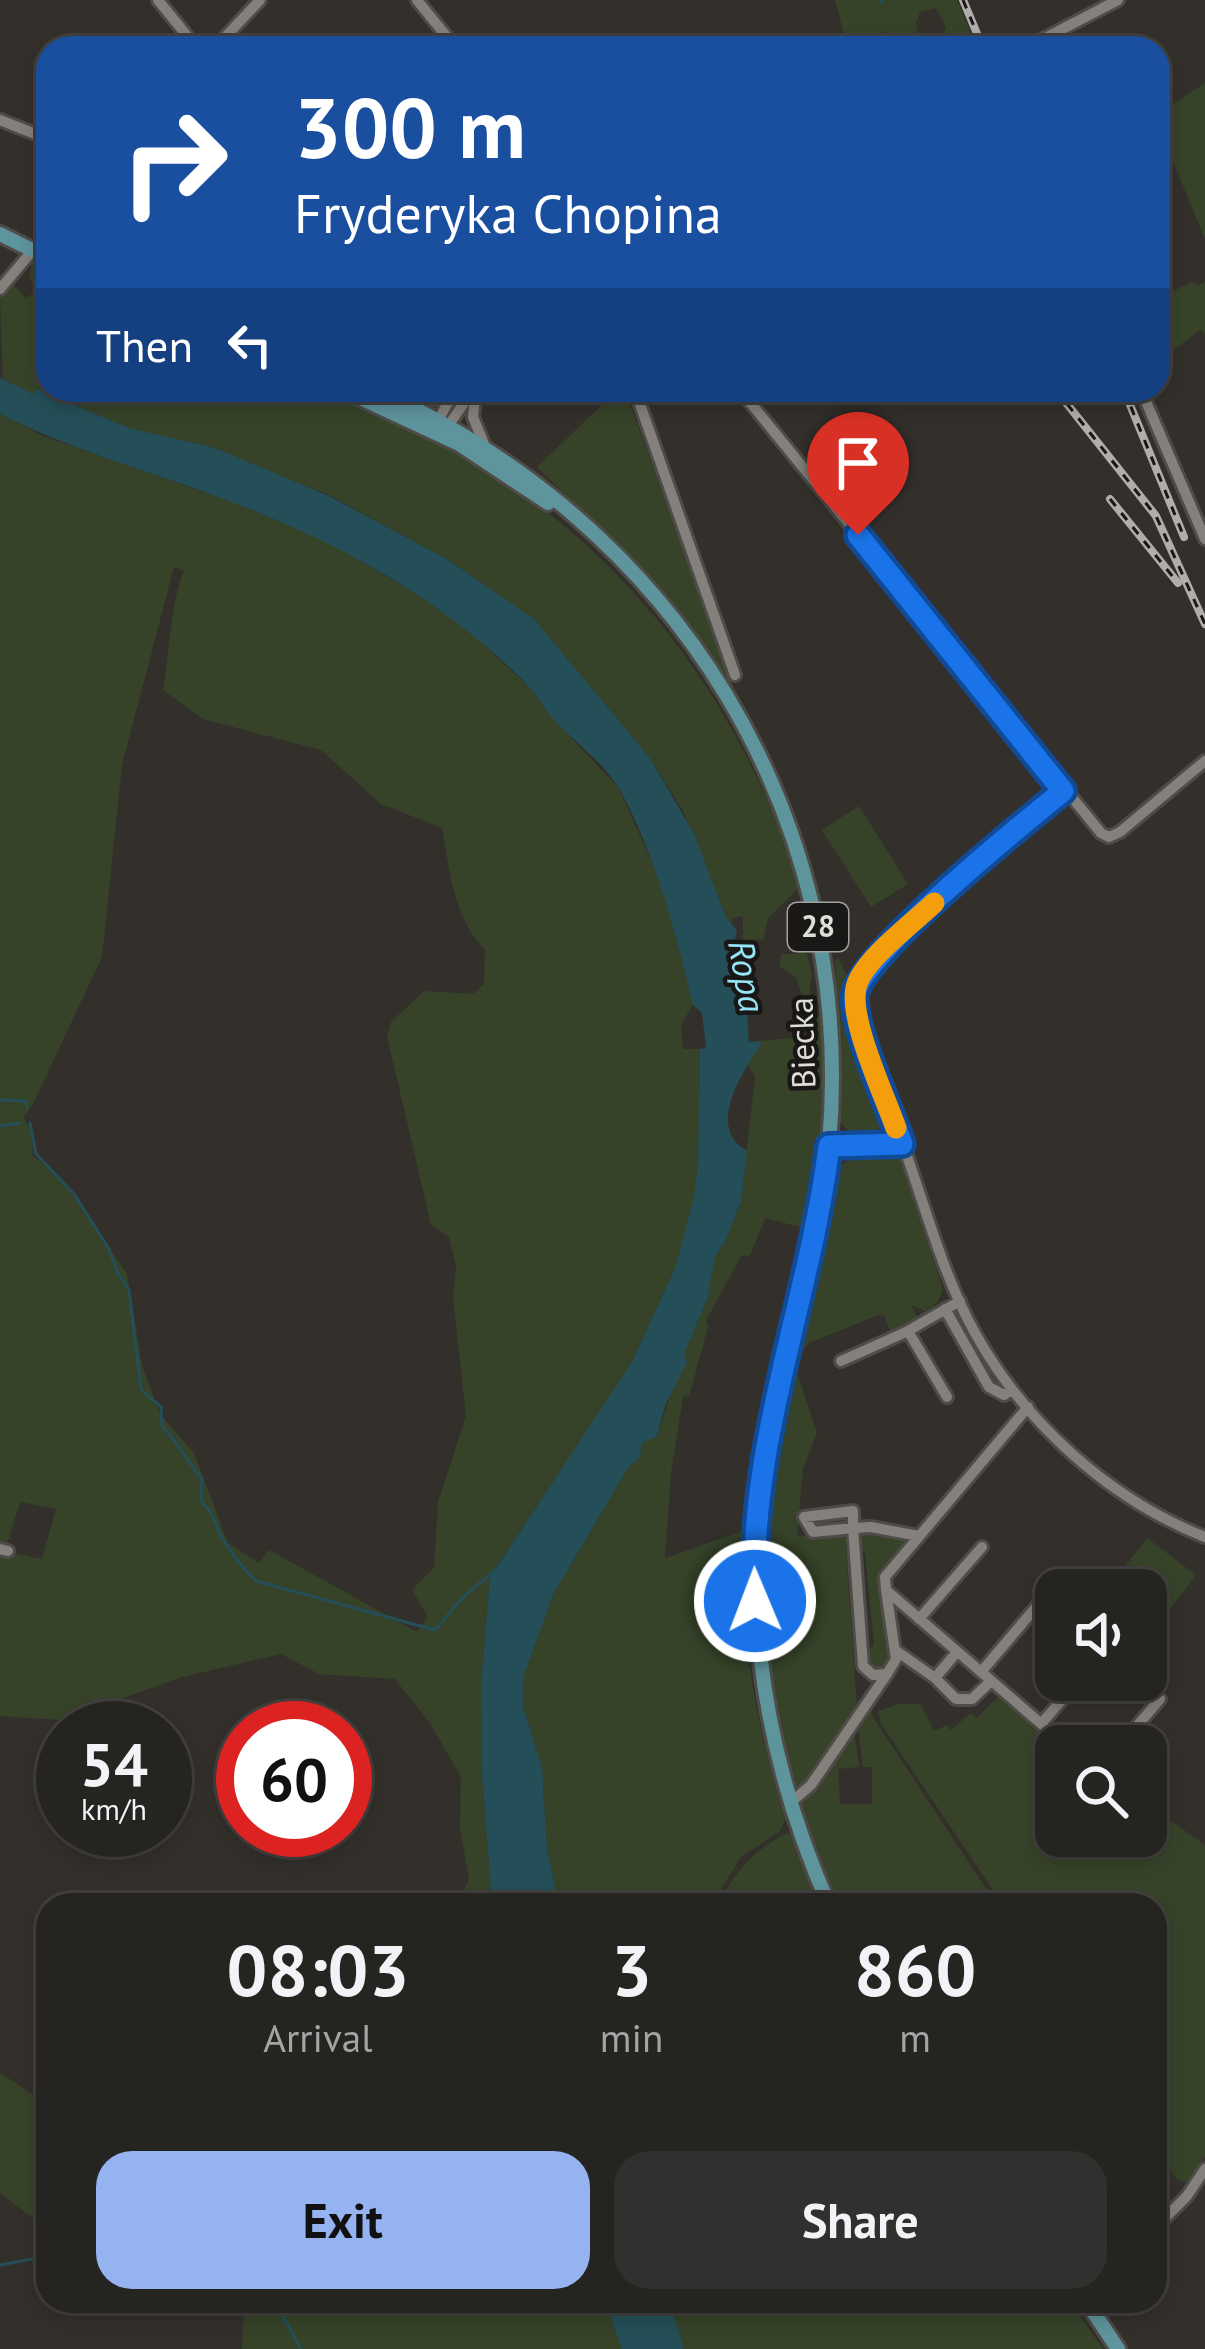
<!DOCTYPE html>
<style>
body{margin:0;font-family:"PT Sans",sans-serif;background:#32302e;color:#f1f3f6;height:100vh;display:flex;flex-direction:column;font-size:45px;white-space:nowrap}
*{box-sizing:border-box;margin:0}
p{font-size:39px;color:#a4a4a5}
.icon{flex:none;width:66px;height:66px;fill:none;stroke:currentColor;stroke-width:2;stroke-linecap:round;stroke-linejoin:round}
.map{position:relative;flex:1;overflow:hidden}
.panel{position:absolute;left:36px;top:1893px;width:1131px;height:420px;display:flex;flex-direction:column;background:#262421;border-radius:36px;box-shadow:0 6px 18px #0003,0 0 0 3px #42413f}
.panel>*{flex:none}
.guide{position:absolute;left:36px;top:36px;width:1134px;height:366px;border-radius:36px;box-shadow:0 6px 18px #0003,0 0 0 3px #42413f;background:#1a4fa0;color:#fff;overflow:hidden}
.buttons{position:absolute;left:1035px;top:1569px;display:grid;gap:24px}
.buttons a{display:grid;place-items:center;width:132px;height:132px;border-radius:24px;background:#262421;box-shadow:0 6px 18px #0003,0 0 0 3px #42413f;font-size:60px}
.speed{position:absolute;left:36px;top:1701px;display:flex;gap:24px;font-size:60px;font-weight:700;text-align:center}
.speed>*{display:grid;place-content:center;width:156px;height:156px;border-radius:50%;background:#262421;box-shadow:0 6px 18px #0003,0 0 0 3px #42413f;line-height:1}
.speed small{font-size:30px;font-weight:400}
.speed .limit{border:18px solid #d22;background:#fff;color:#111}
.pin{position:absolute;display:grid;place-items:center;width:102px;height:102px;color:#fff;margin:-123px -51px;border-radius:50% 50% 50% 0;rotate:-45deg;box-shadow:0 0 12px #0007}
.pin .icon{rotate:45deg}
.me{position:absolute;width:132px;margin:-66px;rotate:359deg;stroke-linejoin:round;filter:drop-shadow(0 0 9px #0008)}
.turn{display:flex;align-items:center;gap:42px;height:252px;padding:0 60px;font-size:54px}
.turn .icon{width:156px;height:156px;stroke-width:2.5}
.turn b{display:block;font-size:84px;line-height:102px}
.then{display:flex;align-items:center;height:114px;padding:0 60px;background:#0003;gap:24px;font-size:45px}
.eta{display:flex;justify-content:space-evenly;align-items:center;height:204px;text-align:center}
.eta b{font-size:72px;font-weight:600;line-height:84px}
.action{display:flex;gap:24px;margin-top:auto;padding:24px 60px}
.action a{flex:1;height:138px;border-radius:36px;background:#95b2f1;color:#111;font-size:48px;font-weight:600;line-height:138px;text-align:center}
.action a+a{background:#32302e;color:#f1f3f6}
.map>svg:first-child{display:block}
.green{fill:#364329;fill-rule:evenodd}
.water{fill:#244f58}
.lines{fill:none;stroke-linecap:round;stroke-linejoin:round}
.stream{stroke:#244f58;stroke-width:3}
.minor-casing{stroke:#4e4b48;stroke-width:16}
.major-casing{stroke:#4e4b48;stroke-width:20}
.minor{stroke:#84807c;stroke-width:10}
.major{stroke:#5e949c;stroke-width:14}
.rail-casing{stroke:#b0adaa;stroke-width:8}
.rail{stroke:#1a1817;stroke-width:3;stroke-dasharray:9;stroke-linecap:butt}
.route-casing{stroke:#114b97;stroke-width:30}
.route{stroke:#1a73e8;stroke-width:21}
.slow{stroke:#f59e0b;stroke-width:21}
.labels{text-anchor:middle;stroke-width:9;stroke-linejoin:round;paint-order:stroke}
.shield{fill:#1a1817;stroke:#a4a2a0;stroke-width:3}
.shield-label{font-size:30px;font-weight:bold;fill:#dfddda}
.street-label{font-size:33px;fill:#dfddda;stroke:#1a1817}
.water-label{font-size:36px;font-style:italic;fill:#96e4f5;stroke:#1a1817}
</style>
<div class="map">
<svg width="1205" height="2349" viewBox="0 0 1205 2349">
<rect width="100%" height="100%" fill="#33302c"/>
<!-- green -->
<path class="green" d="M835,0h122l20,48h-33l-2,-11 4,-9 -10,-20 -16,4 -4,11 4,17 -19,8 -15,-7 -2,-10 -11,11 -16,6 -11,-6z
M1205,83v156l-47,-114v-11z
M32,262l16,6v122c64,0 127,0 191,0 25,0 57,-5 82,1 31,7 63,26 91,39 197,92 320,253 389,456l-33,32 -5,22 -20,-1v-23l-11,2 -1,10 -48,-117 -33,-53 -116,-139 -87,-60 -120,-65 -88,-33 -24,-13 -87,-20 -90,-39 -5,5 -30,-11 -3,-86 13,-13 13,14 10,-7 -7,-14z
M1205,281v53l-5,-4 -42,32v-43l11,-7 -6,-16 29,-14 6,4z
M625,390l108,297 -2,1 -74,-102 -120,-119 70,-67z
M0,414l43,22 195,68 88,37 101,59 43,32 62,58 25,33 61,64 45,99 30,119 -12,19 2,25h17l-2,113 -4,39 -19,67 -43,94 -142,215 -9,109 1,87 10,132h-33l10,-27 -9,-50 1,-51 -31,-54 -35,-44 -76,-5 -38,-20 -99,23 -121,43 -61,-4v-165l42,8 14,-50 -36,-7 -14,46 -6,-1zM174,567l10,4c-13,29 -15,85 -21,119l40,29 118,31 60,54 61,24c8,44 11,88 43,122l-1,34 -11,10 -49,-3 -33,31 -4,14 44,189 18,12 7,29 -3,32 13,118 -28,86 -4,66 -22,22 16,27 -11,15 -148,-82 -10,13 -31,-20 -34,-90 -34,-39 -18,-48 -15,-92 -65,-95 -29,-23 -2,-27 -8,-12 9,-11 70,-149 20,-192z
M859,806l49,78 -37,23 -49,-77z
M805,947l7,27 -3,20 5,14 -3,7 12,2c3,73 -2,140 -19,211l-39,-10 -15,38 -8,-1 -36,65 2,7 -19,69 -6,1 -12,76 -6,85 81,-28c-9,96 9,197 41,288l-8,14 -38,25 -30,48h-152l-12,-56 -5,-81 -19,-62v-28l31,-85 74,-125 12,-11 2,-14 15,-7 27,-82 24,-57 7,-40 11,-17 15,-39 14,-124 -8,-13 13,-23 50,-5 -2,-20 -8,-1 -3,-17 5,-3 -6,-18 -17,-11 3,-12h16z
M838,958l10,20c-10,36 23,96 36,134l-3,15 -11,10h-16l-14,-15 2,-50 -7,-111z
M887,1151l13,8 43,131 -6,13 -12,8 -14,-6 6,12 -27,14 -6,-15 -6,-1 -69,28 -13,15 18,-66 1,-18 8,-10 -4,-13c13,-56 -2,-96 68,-100z
M793,1361l24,72 -14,35 -6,68 48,-2 12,174 -34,55 -23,26c-13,-10 -15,-33 -18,-50 -29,-124 -25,-255 11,-378z
M862,1531l43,5 6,4 -30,29 13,89 -14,13 -11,-2 -5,-12 10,-13 -9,-90 -7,-11z
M1147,1538l49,37 -50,65v-50h-39z
M1001,1694l61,52h-6v90h90v-33l59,42v312l-19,25 -8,-2 -23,-28v-247h-152l-123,-183 -2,-11 21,-7h21l14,27 13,-6 4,5 20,-17 6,5z
M867,1704l7,15 123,186h-157l-30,-69 -9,-34 52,-78 6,43 -21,2 2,35h32v-37h-9l-6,-48z
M789,1832l34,73h-105c17,-34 37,-56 71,-73z
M0,2073l48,31v126l-48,-37z
M244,2301h361l17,48h-380z
M669,2301h401l33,48h-419z"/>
<!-- water -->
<path class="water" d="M0,378l33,16 4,-5 92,39 86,20 114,48 118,63 87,60 116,139 44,76 32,83 11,14 -3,12 14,39 -3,3 4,57 11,-1 1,4c-18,26 -56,83 -14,106l-6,50 -15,39 -11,17 -7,40 -24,57 3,8 -22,44 -8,30 -15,7 -2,14 -12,11 -74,125 -31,85v28l19,62 5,81 12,56h-67l-10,-132 -1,-87 9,-109 142,-215 43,-94 19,-70 4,-36 2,-113 6,-1 -4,-35 -9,-8c-18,-74 -36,-147 -73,-215 -15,-26 -42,-45 -62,-66 -11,-11 -18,-25 -28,-36 -77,-81 -179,-139 -283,-180 -82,-33 -168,-54 -247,-94z
M605,2301h64l15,48h-62z"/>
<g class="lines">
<!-- stream -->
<path class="stream" d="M881,2l1,-2
M0,1100l26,1 1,7
M30,1123l6,31 38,40 35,55 8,23 12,18 12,100 20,17 1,20c17,14 24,35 40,51l-1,23c13,12 13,22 21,37 9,15 22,31 34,43l179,49 27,-32 33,-28
M0,1126l20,-3
M0,2265l48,-9
M278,2301l2,10 21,38"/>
<!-- minor casing -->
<g class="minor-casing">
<path id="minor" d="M158,0l39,48
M417,0l39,48
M215,48l45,-48
M1026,48l92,-48
M0,120l48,19
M0,289l33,-39
M476,390l-3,27 11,27
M635,390l100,285
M740,390l361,443 8,4 11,-5 85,-71
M1141,390l64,149
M394,396l36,4 24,-10
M440,430l-2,-9 15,-28
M444,432l29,-42
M1063,791l-100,85 -96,92 -10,17 -2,20c12,51 34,100 51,148 21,60 38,124 69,180 50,90 134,166 230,204
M829,1146l73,-2
M945,1309l44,78 15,8 8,-6
M908,1331l39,66
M841,1361l65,-29 54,-31
M1028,1407l-143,170 1,13 181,156
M0,1549l8,2
M886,1590l10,69 -9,15 -14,1 -10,-9 -10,-138v-17l-49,6 9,15c19,-2 38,-4 58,-5l48,9
M919,1619l63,-72
M895,1650l40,28 22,-26
M981,1672l62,-73
M935,1678l21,21h16l19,-18
M1041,1724l38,-44
M1120,1746l40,-47
M790,1803l21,-18 76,-111
M1155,2228l32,-32 18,-27"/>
</g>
<!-- major casing -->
<g class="major-casing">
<path id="major" d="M0,234l48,24
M343,390l116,54 89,59
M375,390c300,132 483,426 454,755 -7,83 -35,166 -54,247 -40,175 -18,350 54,513
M1086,2301l32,48"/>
</g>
<!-- minor -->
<use href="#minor" class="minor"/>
<!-- major -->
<use href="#major" class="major"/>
<!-- rail casing -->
<g class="rail-casing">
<path id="rail" d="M963,0l20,48
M1056,390l100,126 49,108
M1124,390l60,147
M1110,499l68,84"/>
</g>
<!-- rail -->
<use href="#rail" class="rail"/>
</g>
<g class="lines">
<!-- route casing -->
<g class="route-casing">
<path id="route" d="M755,1601c-7,-158 55,-301 74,-455l73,-2c-12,-35 -50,-116 -47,-149 3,-38 171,-174 208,-204l-205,-256"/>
</g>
<!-- route -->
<use href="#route" class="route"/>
<!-- slow -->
<path class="slow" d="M896,1128c-11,-32 -50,-113 -39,-144 9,-26 56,-61 77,-81"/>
</g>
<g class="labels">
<!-- shield labels -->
<rect class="shield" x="788" y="903" width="60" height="48" rx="9"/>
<g class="shield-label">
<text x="818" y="937">28</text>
</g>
<!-- street labels -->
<g class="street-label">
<text transform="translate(802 1043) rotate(-92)" y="12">Biecka</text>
</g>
<!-- water labels -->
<g class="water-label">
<text transform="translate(747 976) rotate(80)" y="13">Ropa</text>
</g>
</g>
</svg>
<div class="buttons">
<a><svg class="icon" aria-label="sound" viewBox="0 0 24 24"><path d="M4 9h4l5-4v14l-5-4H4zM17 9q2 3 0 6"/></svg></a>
<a><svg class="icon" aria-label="search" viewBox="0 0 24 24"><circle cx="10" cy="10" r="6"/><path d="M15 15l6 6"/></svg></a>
</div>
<div class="speed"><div>54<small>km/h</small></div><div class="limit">60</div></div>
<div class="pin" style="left:858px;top:535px;background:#d93025"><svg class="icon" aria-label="arrive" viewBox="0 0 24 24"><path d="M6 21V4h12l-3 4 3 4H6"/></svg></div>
<svg class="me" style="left:755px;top:1601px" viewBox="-20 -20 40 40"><circle r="17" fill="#1a73e8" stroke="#fff" stroke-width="3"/><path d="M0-11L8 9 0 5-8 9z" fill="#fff"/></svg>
<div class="guide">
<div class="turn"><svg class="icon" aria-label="right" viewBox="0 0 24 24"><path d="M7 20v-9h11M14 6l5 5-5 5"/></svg><div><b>300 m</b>Fryderyka Chopina</div></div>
<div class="then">Then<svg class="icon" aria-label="left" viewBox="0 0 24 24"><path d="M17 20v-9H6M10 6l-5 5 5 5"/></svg></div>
</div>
<section class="panel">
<div class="eta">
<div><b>08:03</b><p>Arrival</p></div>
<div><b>3</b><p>min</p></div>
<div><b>860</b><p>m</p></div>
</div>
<div class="action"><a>Exit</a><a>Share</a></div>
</section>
</div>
